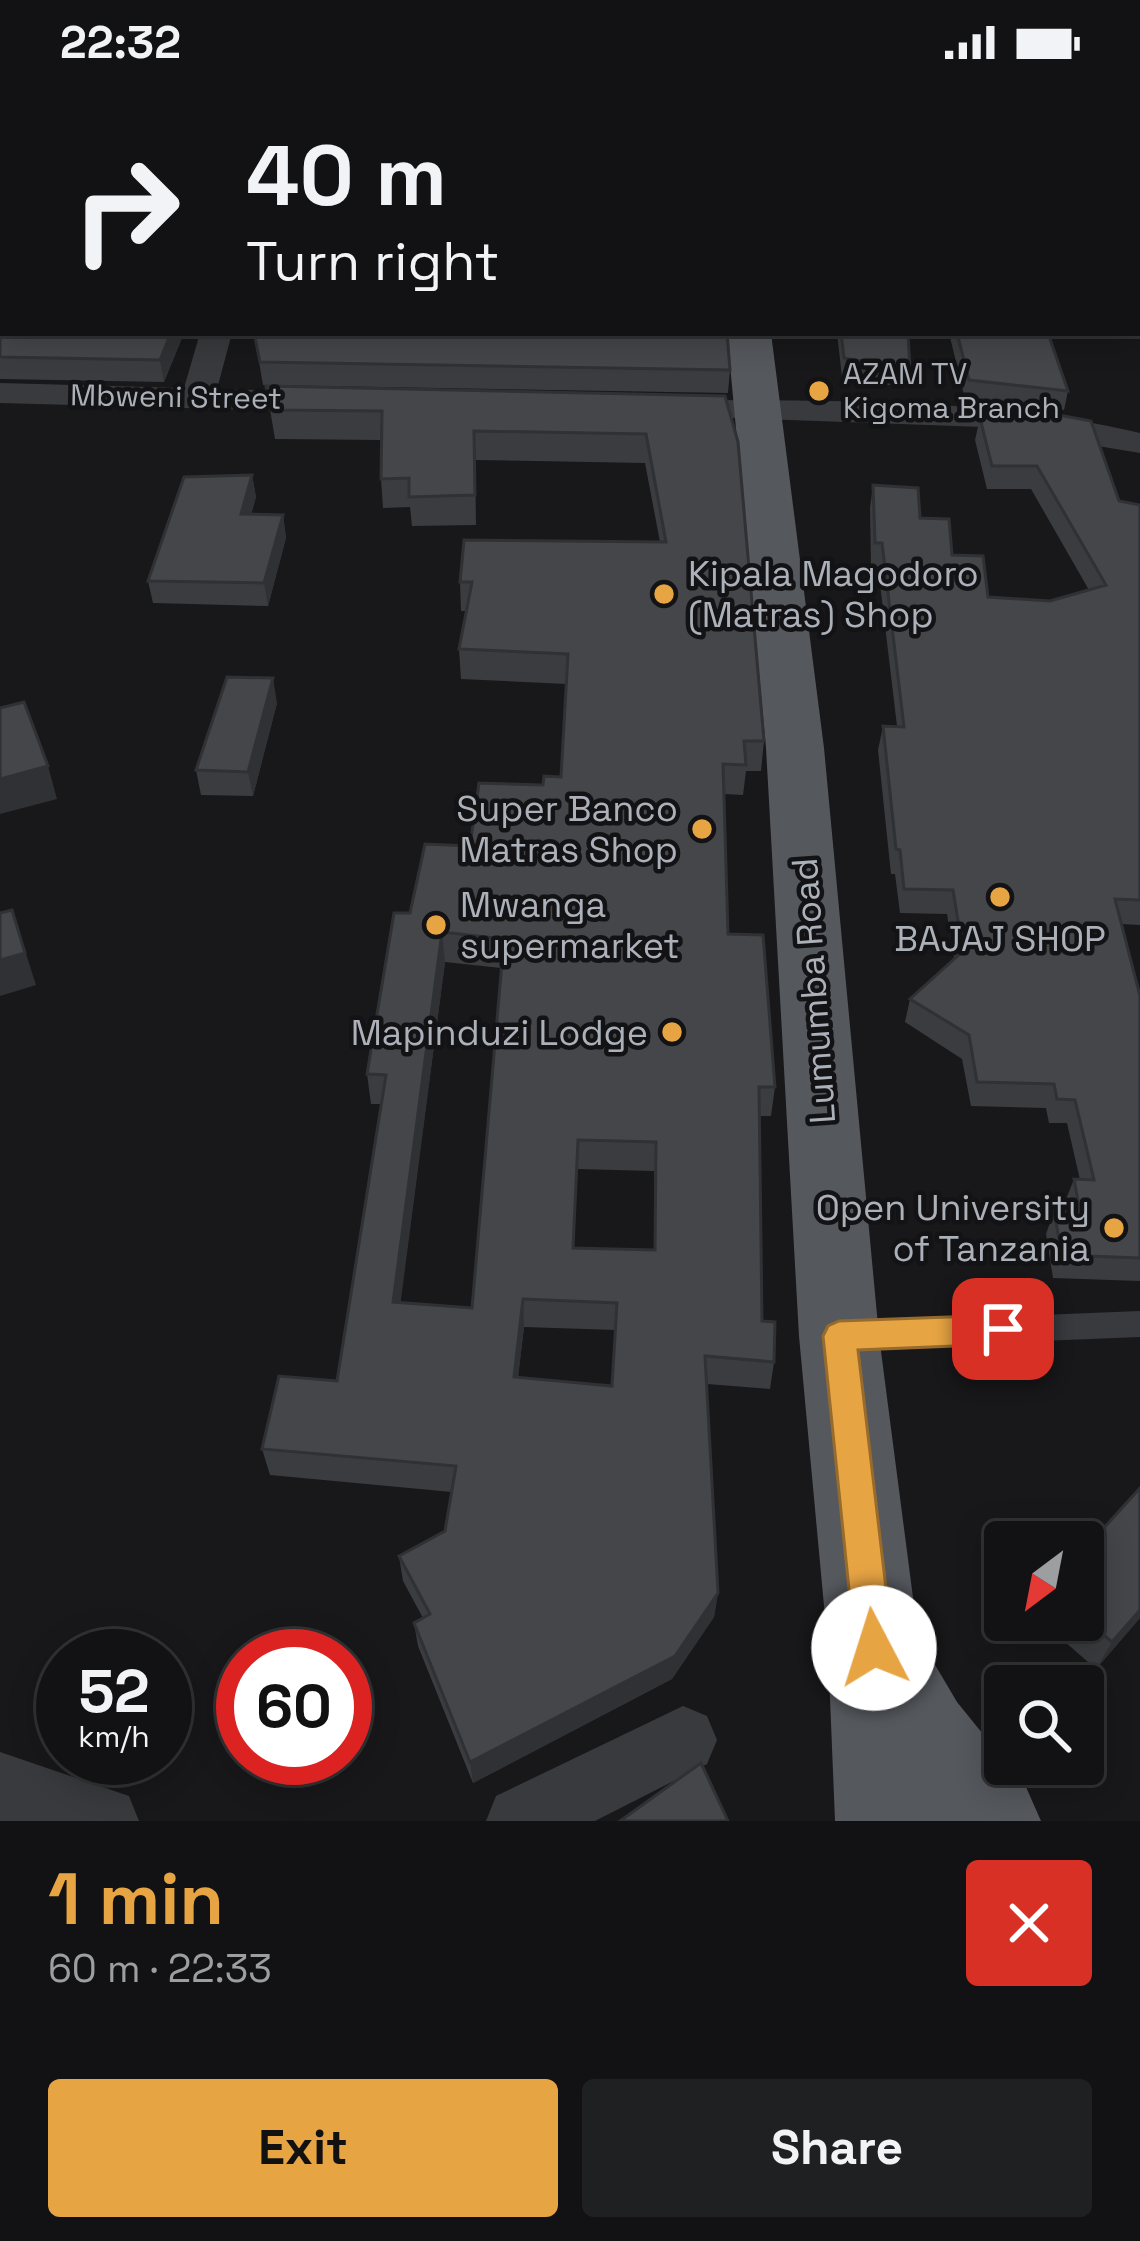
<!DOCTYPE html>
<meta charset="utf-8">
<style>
body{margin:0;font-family:"Space Grotesk",sans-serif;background:#1f2022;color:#f1f3f6;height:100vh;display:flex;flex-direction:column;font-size:45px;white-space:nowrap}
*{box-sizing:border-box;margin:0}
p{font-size:39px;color:#9c9ea0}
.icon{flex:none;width:66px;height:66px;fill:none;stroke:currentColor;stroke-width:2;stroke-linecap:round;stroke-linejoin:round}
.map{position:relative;height:1737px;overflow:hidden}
.side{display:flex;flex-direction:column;background:#121214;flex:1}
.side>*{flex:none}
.hud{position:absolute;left:0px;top:0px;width:1140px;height:252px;box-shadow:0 6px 30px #0003,0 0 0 3px #313234;background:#121214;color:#f1f3f6;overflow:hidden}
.needle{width:78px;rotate:212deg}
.fabs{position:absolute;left:984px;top:1437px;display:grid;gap:24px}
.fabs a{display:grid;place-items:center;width:120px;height:120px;border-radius:12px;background:#121214;box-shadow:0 6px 30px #0003,0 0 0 3px #313234;font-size:60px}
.speed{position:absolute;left:36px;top:1545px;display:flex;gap:24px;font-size:60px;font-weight:700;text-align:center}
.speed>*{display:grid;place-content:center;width:156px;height:156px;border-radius:50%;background:#121214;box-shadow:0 6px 30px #0003,0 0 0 3px #313234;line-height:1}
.speed small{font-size:30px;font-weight:400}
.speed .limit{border:18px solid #d22;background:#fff;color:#111}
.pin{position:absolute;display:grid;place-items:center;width:102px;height:102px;color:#fff;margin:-51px;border-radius:24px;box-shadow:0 6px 18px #0006}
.me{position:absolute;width:132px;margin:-66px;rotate:355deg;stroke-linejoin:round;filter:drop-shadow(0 0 9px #0008)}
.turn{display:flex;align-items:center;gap:42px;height:252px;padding:0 48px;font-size:54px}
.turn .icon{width:156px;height:156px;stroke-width:2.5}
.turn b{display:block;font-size:84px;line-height:102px}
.round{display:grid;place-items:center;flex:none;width:126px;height:126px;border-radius:12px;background:#1f2022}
.headline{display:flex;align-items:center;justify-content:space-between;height:204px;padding:0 48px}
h1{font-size:72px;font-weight:800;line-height:90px;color:#e7a443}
.primary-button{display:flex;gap:24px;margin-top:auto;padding:24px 48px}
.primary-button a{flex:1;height:138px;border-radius:12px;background:#e7a443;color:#111;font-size:48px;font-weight:800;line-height:138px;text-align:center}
.primary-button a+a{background:#1f2022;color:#f1f3f6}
.status{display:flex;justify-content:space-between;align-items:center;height:84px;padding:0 60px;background:#121214;direction:ltr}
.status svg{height:33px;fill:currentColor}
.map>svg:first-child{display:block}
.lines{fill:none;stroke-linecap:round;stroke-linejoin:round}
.service{fill:#393a3e;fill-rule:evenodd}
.minor{fill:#393a3e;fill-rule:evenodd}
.primary{fill:#55585d;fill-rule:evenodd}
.wall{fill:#3b3c40;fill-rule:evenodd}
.shaded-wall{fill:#303134}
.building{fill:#45464a;stroke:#303134;stroke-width:3;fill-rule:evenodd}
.route{fill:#e7a443;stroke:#966b2c;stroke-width:3}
.poi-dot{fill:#e7a443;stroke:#131315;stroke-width:4.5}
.labels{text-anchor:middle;stroke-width:9;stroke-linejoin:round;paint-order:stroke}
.far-poi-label{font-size:30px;fill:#abb0b9;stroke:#131315;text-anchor:start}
.far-street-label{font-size:30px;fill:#abb0b9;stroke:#131315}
.poi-label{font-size:36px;fill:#abb0b9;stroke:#131315;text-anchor:end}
.street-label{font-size:36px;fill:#abb0b9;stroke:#131315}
</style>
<div class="status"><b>22:32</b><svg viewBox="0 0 49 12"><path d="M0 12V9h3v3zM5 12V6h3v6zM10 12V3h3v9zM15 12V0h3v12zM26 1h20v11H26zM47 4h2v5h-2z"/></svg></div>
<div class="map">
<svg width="1140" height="1737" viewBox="0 0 1140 1737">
<rect width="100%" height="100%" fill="#18181a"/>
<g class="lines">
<!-- service -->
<path class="service" d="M1140,1227v26l-291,12 -10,-4 -5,-9 5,-9 10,-4z"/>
<!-- minor -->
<path class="minor" d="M1137,110h3v16h-3z
M200,249h32l-15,56 117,3 17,10 -17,10 -334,-9v-20l184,5z
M716,316c143,1 284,0 424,33v20l-157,-26 -279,-10 -5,-7 5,-7z
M683,1622l24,10 10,24 -10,24 -112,57h-109l10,-25z
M0,1668l129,44 10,25h-139z"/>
<!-- primary -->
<path class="primary" d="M712,0h34v3h-34z
M727,249h44l53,415 55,588 39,300 39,66 69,85 15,34h-206l-7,-172 -29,-313 -33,-588z"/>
</g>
<!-- wall -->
<path class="wall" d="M0,0h108l1,3h-106v48l-2,2z
M108,0h586v3h-585z
M1101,0h39v78l-3,-6v-69h-35z
M1137,125h3v118h-3z
M3,129v120h181l-20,49 -164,-3v-100l2,-3 -2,1z
M254,249l476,37 -2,23 -465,-8z
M837,249h71l2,37 -3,18 -65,-11z
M949,249h99l20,58 -4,19 -99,-11z
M266,302l459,10 39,345 -3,30h-15l-3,24 -19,-1 4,140 47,153 -4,29h-12l3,205 12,41 -4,27 -63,-5 11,209 -4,24 -42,62 -199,104 -55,-137 -4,-23 9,-5 -20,-37 -4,-25 46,-25 7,-39 -182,-17 -8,-26 75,-68 44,-277h-10l-4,-30 43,-161 60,-67 73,-61 18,-8 5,-93 -105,-5 -2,-30 7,-38h-5l-1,-29 200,-40 -15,-79 -170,-3 1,65 -64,1 -2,-19 -27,1 -2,-29v-39l-106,-1zM445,878l56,6 -29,340 -72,-5zM577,1085l77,2v79l-80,-2zM524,1243l92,3 -4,56 -94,-9z
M980,334l139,83 21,4v420l-19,-1 19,71v286l-87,-3 -7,-44 8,-23 13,1 -2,-10 9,-23 6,1 -13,-57h-18l-3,-15 -75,-2 -9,-47 -57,-37 5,-23 44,-41 -7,-44 -47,-1 -5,-39h-4l-13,-124 5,-24h14l-19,-159 -7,-1 -1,-58 3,-23 47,33 68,79 62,4 39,-11 -58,-101h-44l-12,-49z
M252,391l4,22 -5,18h32l3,23 -18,68 -115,-3 -5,-22z
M277,619l-24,93 -52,-1 -5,-25z
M1140,1404v130l-44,51 -56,-49h43v-69z"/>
<!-- shaded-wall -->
<path class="shaded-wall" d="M36,0h24v3h-28z
M3,27v24l-2,2 -1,-23z
M171,249h13l-20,49 -4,-22z
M252,391l4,22 -12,40 -3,-23z
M283,431l3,23 -18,68 -4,-23z
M273,594l4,25 -24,93 -5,-24z
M48,682l9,33 -57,15v-35z
M12,826l24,75 -36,11v-36z
M442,848l3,30 -48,368 -4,-28z
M523,1215l1,28 -9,77 -1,-27z
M718,1509l-4,24 -42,62 -199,104 -3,-21z
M1140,1526v8l-44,51 16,-27z"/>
<!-- building -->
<path class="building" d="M0,0h36l-4,3h-29v24l-3,3z
M174,0h520v3h-523z
M810,0h155l1,3h-156z
M1113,0h27v53l-3,-6v-44h-22z
M1137,125h3v100h-3z
M0,129h3v76h-3v-10l2,-1z
M3,218v31h168l-11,27 -160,-3v-51z
M254,249h473l3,37 -470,-8z
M841,249h67l2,37 -66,-12z
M957,249h91l20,58 -99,-11z
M266,302l459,10 13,46 26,299h-20l2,24 -23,-1 5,170 35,1 12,152h-16l3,234 13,1 -1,40 -69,-6 13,237 -43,63 -205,106 -56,-139 16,-9 -31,-58 46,-25 11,-65 -194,-17 17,-73 58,5 49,-306 -19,-1 27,-161h16l15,-69 45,2 9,-63 64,2 1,-9 17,1 7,-123 -109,-5 13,-67h-12l4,-42 202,2 -20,-108 -172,-3 1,64 -66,2v-19l-28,1 1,-68 -111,-1zM442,848l62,7 -32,369 -79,-6zM578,1056l78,2 -1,108 -82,-2zM523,1215l94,4 -5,83 -98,-9z
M1043,328l48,9 28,80 21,4v395l-25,-1 25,97v262l-78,-3 -8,-44 26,1 -6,-33 20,1 -19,-80 -18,-1 -3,-15 -77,-2 -8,-47 -59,-36 53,-48 -10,-61 -49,-1 -4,-39 -4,-1 -13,-123 21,1 -22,-184h-7l-2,-58 45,3 2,30 29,1 3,36 31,1 5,41 62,4 56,-16 -69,-119h-45l-12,-48h63z
M252,391l-11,39 42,1 -19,68 -116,-2 36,-104z
M227,593l46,1 -25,94 -52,-2z
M24,618l24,64 -48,13v-71z
M12,826l13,43 -25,7v-47z
M1140,1404v122l-28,32 -29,-25v-66z
M701,1679l27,58h-108z"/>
<!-- route -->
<path class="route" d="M1003,1231l12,4 4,10 -4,11 -12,4 -145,6 35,298 -5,14 -14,5 -13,-5 -6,-14 -32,-312 5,-10 11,-5z"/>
<!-- markers -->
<g class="poi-dot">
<circle cx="819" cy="307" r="12"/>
<circle cx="664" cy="510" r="12"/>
<circle cx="702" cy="745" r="12"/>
<circle cx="1000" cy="813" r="12"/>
<circle cx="436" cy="841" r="12"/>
<circle cx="672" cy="948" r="12"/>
<circle cx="1114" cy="1144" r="12"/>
</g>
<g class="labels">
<!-- far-poi labels -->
<g class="far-poi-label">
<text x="843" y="300">AZAM TV<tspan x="843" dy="34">Kigoma Branch</tspan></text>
</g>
<!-- far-street labels -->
<g class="far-street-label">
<text transform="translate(176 313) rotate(1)" y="10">Mbweni Street</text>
</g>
<!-- poi labels -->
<g class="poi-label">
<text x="688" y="502" text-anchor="start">Kipala Magodoro<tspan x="688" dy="41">(Matras) Shop</tspan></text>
<text x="678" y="737">Super Banco<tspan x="678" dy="41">Matras Shop</tspan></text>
<text x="460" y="833" text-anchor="start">Mwanga<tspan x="460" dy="41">supermarket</tspan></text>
<text x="1000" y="867" text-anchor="middle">BAJAJ SHOP</text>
<text x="648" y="961">Mapinduzi Lodge</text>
<text x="1090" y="1136">Open University<tspan x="1090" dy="41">of Tanzania</tspan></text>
</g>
<!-- street labels -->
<g class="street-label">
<text transform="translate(813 907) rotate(-94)" y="13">Lumumba Road</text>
</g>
</g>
</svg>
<div class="fabs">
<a><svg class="needle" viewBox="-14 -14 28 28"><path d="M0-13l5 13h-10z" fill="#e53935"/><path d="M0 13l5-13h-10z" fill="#9c9ea0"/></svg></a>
<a><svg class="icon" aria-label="search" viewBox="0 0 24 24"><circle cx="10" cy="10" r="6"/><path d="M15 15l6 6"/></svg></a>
</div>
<div class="speed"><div>52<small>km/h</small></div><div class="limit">60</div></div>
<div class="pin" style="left:1003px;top:1245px;background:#d93025"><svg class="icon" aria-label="arrive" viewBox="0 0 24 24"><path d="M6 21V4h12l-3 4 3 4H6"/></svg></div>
<svg class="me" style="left:874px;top:1564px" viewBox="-20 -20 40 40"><circle r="19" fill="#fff"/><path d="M0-13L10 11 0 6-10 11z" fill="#e7a443"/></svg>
<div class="hud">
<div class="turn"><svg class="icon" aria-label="right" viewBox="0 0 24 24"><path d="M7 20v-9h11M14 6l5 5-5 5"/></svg><div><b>40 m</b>Turn right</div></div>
</div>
</div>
<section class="side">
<div class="headline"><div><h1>1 min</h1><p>60 m · 22:33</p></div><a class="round" style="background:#d93025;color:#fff"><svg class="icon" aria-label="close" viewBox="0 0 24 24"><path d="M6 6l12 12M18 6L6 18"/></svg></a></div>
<div class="primary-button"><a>Exit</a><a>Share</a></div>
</section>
